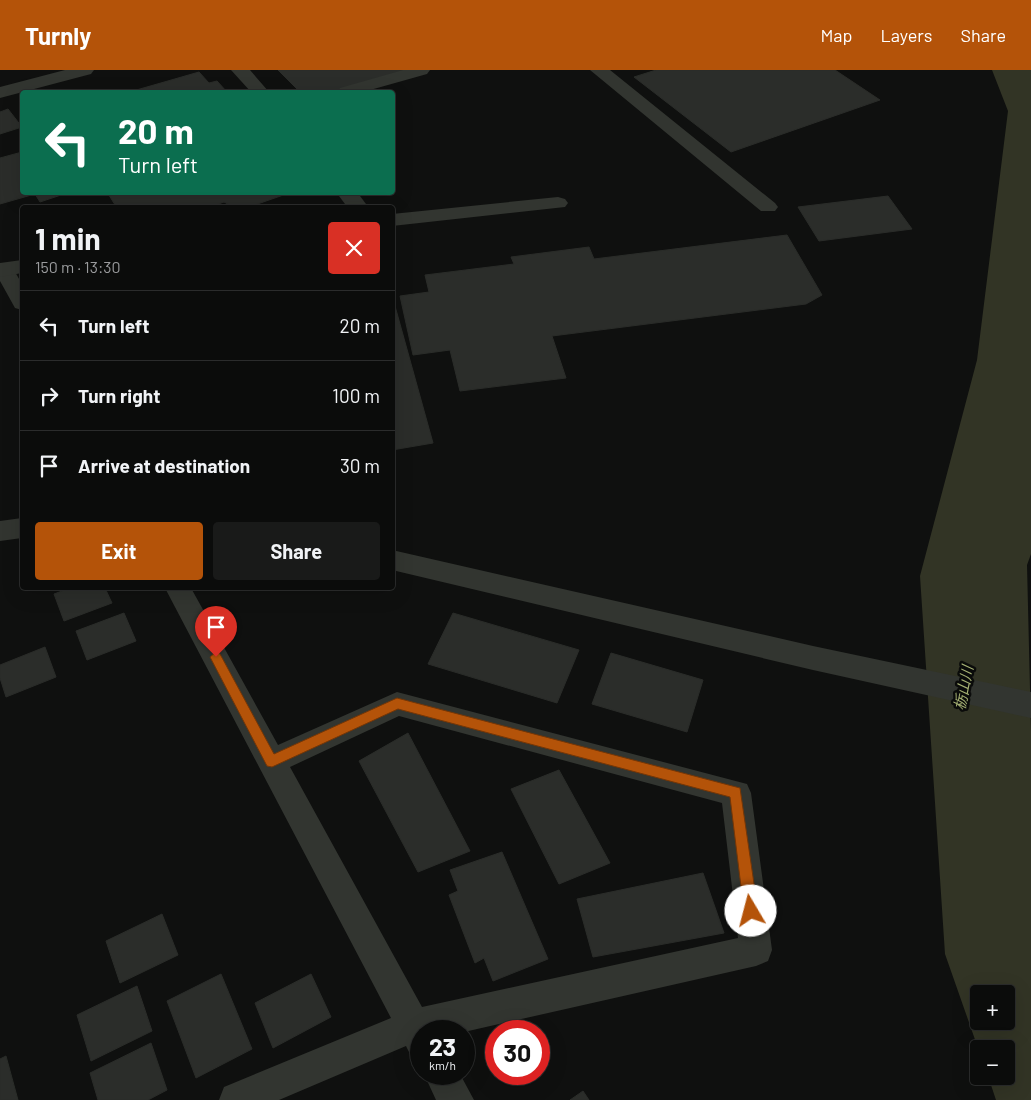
<!DOCTYPE html>
<meta charset="utf-8">
<style>
body{margin:0;font-family:Barlow,"Noto Sans JP",sans-serif;background:#191a19;color:#f1f3f6;height:100vh;display:flex;flex-direction:column;font-size:19px;white-space:nowrap}
*{box-sizing:border-box;margin:0}
p{font-size:16px;color:#9a9b9d}
.icon{flex:none;width:28px;height:28px;fill:none;stroke:currentColor;stroke-width:2;stroke-linecap:round;stroke-linejoin:round}
.map{position:relative;flex:1;overflow:hidden}
.drawer{position:absolute;left:20px;top:135px;width:375px;height:385px;display:flex;flex-direction:column;background:#0b0c0b;border-radius:5px;box-shadow:0 5px 20px #0002,0 0 0 1px #2b2c2c}
.drawer>*{flex:none}
.guide{position:absolute;left:20px;top:20px;width:375px;height:105px;border-radius:5px;box-shadow:0 5px 20px #0002,0 0 0 1px #2b2c2c;background:#0b6e4f;color:#fff;overflow:hidden}
.tools{position:absolute;left:970px;top:915px;display:grid;gap:10px}
.tools a{display:grid;place-items:center;width:45px;height:45px;border-radius:5px;background:#0b0c0b;box-shadow:0 5px 20px #0002,0 0 0 1px #2b2c2c;font-size:25px}
.speed{position:absolute;left:410px;top:950px;display:flex;gap:10px;font-size:25px;font-weight:700;text-align:center}
.speed>*{display:grid;place-content:center;width:65px;height:65px;border-radius:50%;background:#0b0c0b;box-shadow:0 5px 20px #0002,0 0 0 1px #2b2c2c;line-height:1}
.speed small{font-size:12px;font-weight:400}
.speed .limit{border:8px solid #d22;background:#fff;color:#111}
.pin{position:absolute;display:grid;place-items:center;width:42px;height:42px;color:#fff;margin:-51px -21px;border-radius:50% 50% 50% 0;rotate:-45deg;box-shadow:0 0 5px #0007}
.pin .icon{rotate:45deg}
.me{position:absolute;width:55px;margin:-28px;rotate:352deg;stroke-linejoin:round;filter:drop-shadow(0 0 4px #0008)}
.turn{display:flex;align-items:center;gap:18px;height:105px;padding:0 15px;font-size:22px}
.turn .icon{width:65px;height:65px;stroke-width:2.5}
.turn b{display:block;font-size:35px;line-height:42px}
.round{display:grid;place-items:center;flex:none;width:52px;height:52px;border-radius:5px;background:#191a19}
.overview{display:flex;align-items:center;justify-content:space-between;height:85px;padding:0 15px}
h1{font-size:30px;font-weight:700;line-height:38px}
.cta{display:flex;gap:10px;margin-top:auto;padding:10px 15px}
.cta a{flex:1;height:58px;border-radius:5px;background:#b45309;color:#fff;font-size:20px;font-weight:700;line-height:58px;text-align:center}
.cta a+a{background:#191a19;color:#f1f3f6}
ul{padding:0;list-style:none}
li{display:flex;align-items:center;gap:15px;height:70px;padding:0 15px;border-top:1px solid #2b2c2c}
li div{flex:1}
li b{display:block;font-size:19px}
li em{font-style:normal}
header{display:flex;align-items:center;gap:30px;box-sizing:border-box;height:70px;padding:0 25px;background:#b45309;color:#fff}
header strong{font-size:24px}
nav{display:flex;gap:28px;margin-inline-start:auto;font-size:18px}
.map>svg:first-child{display:block}
.water{fill:#323425;fill-rule:evenodd}
.building{fill:#2b2d2a;stroke:#2a2c29}
.lines{fill:none;stroke-linecap:round;stroke-linejoin:round}
.minor{fill:#323530;fill-rule:evenodd}
.tertiary{fill:#323530;fill-rule:evenodd}
.route{fill:#b45309;stroke:#753606}
.labels{text-anchor:middle;stroke-width:5;stroke-linejoin:round;paint-order:stroke}
.water-label{font-size:15px;font-style:italic;fill:#a5b073;stroke:#0a0b0a}
</style>
<header>
<strong>Turnly</strong>
<nav><a>Map</a><a>Layers</a><a>Share</a></nav>
</header>
<div class="map">
<svg width="1031" height="1030" viewBox="0 0 1031 1030">
<rect width="100%" height="100%" fill="#0f100f"/>
<!-- water -->
<path class="water" d="M992,0h39v484l-4,11 4,166v369h-35l-8,-24h18v-27h-27v2l-34,-97 -25,-378 57,-216 31,-249zM979,924h27v27h-27z"/>
<!-- building -->
<path class="building" d="M278,0h127l-74,22h-31z
M656,0h179l45,30 -149,52 -97,-75z
M199,2l10,11 8,-2 10,11h-93l-1,-1z
M8,39l14,18 -22,7v-22z
M22,82v40h48l-30,10 -5,-8 -35,10v-46z
M107,122h185l-46,16h-11l-11,-6 -16,6h-91z
M888,126l24,33 -93,12 -21,-34z
M787,165l35,60 -16,9 -254,32 14,42 -106,13 -10,-41 -37,5 -13,-59 29,-4 -4,-17 89,-11 -3,-7 78,-10 5,12z
M392,236h3l38,137 -41,7z
M70,518h35l7,15 -48,18 -10,-27z
M124,543l12,28 -49,19 -11,-29z
M453,543l126,37 -22,53 -129,-39z
M45,577l11,30 -50,20 -6,-19v-13z
M611,583l92,27 -16,52 -95,-28z
M408,663l62,118 -52,21 -59,-111z
M559,700l51,93 -51,21 -48,-95z
M502,782l46,107 -55,22 -9,-23 -9,5 -26,-68 9,-4 -8,-21z
M703,803l21,60 -131,24 -16,-58z
M162,844l16,41 -58,28 -14,-42z
M221,904l31,75 -56,29 -29,-77z
M311,904l20,43 -58,31 -18,-45z
M137,916l15,45 -61,30 -14,-46z
M151,973l16,47 -19,10h-50l-8,-27z
M6,986l12,44h-18v-41z
M583,1021l6,9h-19z"/>
<g class="lines">
<!-- minor -->
<path class="minor" d="M403,0h27l-3,4 -64,18h-26l3,-4z
M590,0h20l165,133 3,4 -3,4h-14z
M4,193l7,2 11,19v26l-7,-2 -15,-27v-17z
M165,518h26l87,157 119,-53 350,92 4,9 21,157 -4,11 -12,5 -292,66 -43,-1v26l-12,-5 -3,-6 -127,54h-60l5,-13 167,-69zM399,646l323,87 16,135 -316,69 -132,-240z
M424,1004h36l14,26h-38z"/>
<!-- tertiary -->
<path class="tertiary" d="M65,0h29l-3,4 -91,24v-11z
M231,0h19l19,22h-18z
M336,122h21l12,16h-21z
M558,127l7,2 3,4 -3,4 -173,19v-12z
M22,190v13l-22,4v-14z
M22,448v20l-22,3v-20z
M392,480l421,96 218,46v26l-218,-48 -421,-100z"/>
</g>
<!-- route -->
<path class="route" d="M216,582l4,2 54,100 123,-56 343,90 18,123 -2,4 -5,2 -5,-2 -2,-4 -14,-114 -332,-88 -126,58 -5,-1 -57,-109z"/>
<g class="labels">
<!-- water labels -->
<g class="water-label">
<text transform="translate(964 618) rotate(-79)" y="5">栃山川</text>
</g>
</g>
</svg>
<div class="tools">
<a>+</a>
<a>−</a>
</div>
<div class="speed"><div>23<small>km/h</small></div><div class="limit">30</div></div>
<div class="pin" style="left:216px;top:587px;background:#d93025"><svg class="icon" aria-label="arrive" viewBox="0 0 24 24"><path d="M6 21V4h12l-3 4 3 4H6"/></svg></div>
<svg class="me" style="left:751px;top:841px" viewBox="-20 -20 40 40"><circle r="19" fill="#fff"/><path d="M0-13L10 11 0 6-10 11z" fill="#b45309"/></svg>
<div class="guide">
<div class="turn"><svg class="icon" aria-label="left" viewBox="0 0 24 24"><path d="M17 20v-9H6M10 6l-5 5 5 5"/></svg><div><b>20 m</b>Turn left</div></div>
</div>
<section class="drawer">
<div class="overview"><div><h1>1 min</h1><p>150 m · 13:30</p></div><a class="round" style="background:#d93025;color:#fff"><svg class="icon" aria-label="close" viewBox="0 0 24 24"><path d="M6 6l12 12M18 6L6 18"/></svg></a></div>
<ul>
<li><svg class="icon" aria-label="left" viewBox="0 0 24 24"><path d="M17 20v-9H6M10 6l-5 5 5 5"/></svg><div><b>Turn left</b></div><em>20 m</em></li>
<li><svg class="icon" aria-label="right" viewBox="0 0 24 24"><path d="M7 20v-9h11M14 6l5 5-5 5"/></svg><div><b>Turn right</b></div><em>100 m</em></li>
<li><svg class="icon" aria-label="arrive" viewBox="0 0 24 24"><path d="M6 21V4h12l-3 4 3 4H6"/></svg><div><b>Arrive at destination</b></div><em>30 m</em></li>
</ul>
<div class="cta"><a>Exit</a><a>Share</a></div>
</section>
</div>
